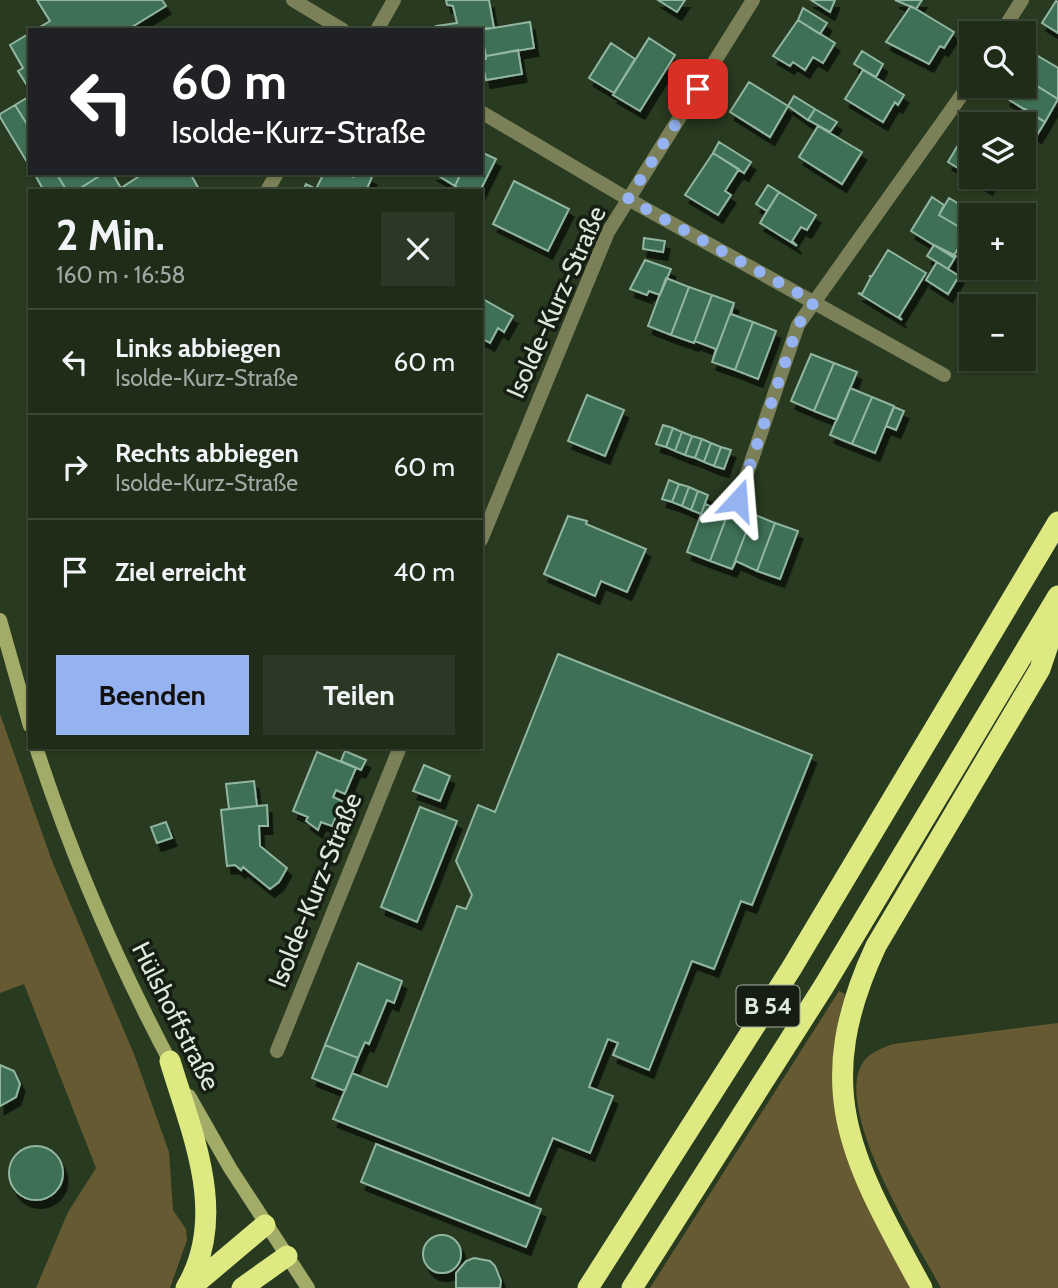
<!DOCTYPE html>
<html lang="de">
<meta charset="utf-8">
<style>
body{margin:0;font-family:Cabin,sans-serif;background:#2b3825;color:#f1f3f6;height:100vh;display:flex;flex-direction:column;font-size:26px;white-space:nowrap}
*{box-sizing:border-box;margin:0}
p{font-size:23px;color:#a1a7a2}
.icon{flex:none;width:38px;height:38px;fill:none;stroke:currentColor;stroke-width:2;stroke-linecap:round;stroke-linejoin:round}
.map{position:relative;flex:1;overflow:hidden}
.drawer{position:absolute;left:28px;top:189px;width:455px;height:560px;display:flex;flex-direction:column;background:#1e2c18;border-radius:0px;box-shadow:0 2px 5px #0004,0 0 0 2px #3c4837}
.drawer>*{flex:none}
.top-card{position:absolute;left:28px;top:28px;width:455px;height:147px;border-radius:0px;box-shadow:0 2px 5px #0004,0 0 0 2px #3c4837;background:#202124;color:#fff;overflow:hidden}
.tools{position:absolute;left:959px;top:21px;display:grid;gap:14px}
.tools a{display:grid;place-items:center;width:77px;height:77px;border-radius:0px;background:#1e2c18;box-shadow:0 2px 5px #0004,0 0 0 2px #3c4837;font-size:35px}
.pin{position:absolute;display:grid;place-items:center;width:60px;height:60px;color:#fff;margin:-30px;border-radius:14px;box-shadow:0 4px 10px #0006}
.me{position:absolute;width:77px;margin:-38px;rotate:19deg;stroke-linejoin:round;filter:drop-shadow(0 0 5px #0008)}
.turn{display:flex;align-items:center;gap:24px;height:147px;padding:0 28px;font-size:32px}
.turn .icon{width:91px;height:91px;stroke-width:2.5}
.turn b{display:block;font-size:49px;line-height:60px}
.round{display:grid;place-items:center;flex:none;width:74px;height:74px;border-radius:0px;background:#2b3825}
.overview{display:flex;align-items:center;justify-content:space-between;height:119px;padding:0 28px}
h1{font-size:42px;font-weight:700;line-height:52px}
.button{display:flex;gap:14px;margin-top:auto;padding:14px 28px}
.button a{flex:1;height:80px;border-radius:0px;background:#95b2f1;color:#111;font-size:28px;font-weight:700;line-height:80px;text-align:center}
.button a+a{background:#2b3825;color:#f1f3f6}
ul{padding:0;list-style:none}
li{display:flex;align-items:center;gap:21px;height:105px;padding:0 28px;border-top:2px solid #3c4837}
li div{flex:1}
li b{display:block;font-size:26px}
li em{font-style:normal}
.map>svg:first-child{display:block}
.green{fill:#665a32}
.building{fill:#3c6f54;stroke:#92b6a1;stroke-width:2;filter:url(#shadow)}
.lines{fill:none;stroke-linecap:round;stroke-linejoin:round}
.street{stroke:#7b8058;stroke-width:14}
.secondary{stroke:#a3ab69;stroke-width:14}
.highway{stroke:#deea81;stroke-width:21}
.route{stroke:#95b2f1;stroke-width:12;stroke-dasharray:0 21.6}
.labels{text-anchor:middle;stroke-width:7;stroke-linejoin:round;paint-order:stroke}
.shield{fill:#161e13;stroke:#a2ac9e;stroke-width:2}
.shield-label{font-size:24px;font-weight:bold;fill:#dee9d9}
.street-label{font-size:26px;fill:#dee9d9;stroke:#161e13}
</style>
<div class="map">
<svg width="1058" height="1288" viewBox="0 0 1058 1288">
<defs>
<filter id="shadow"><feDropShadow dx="4.5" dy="8" stdDeviation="0" flood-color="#0009"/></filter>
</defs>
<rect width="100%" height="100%" fill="#283a20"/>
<!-- green -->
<path class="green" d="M0,714l52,147 82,193 35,98 4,58 13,19 1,11 -17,48h-134l32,-76 28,-44 -72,-184 -24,9z
M839,991l6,3c-35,127 13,185 67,294h-262z
M1058,1023v265h-117c-24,-45 -107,-176 -79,-224 7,-12 19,-15 31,-20z"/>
<!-- building -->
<path class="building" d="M37,0h125l4,6 -39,24h-92l15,-9z
M446,0h43l5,28 -57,2 -1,-4 21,-3 -4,-17 -6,-1z
M658,0h27l-8,12z
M811,0h24l-5,12z
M895,0h27l-6,9z
M1056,1l2,1v31l-16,-10z
M911,6l43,26 -10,16 -4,-2 -11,18 -43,-22z
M803,8l24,15 -7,11 -22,-14z
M798,20l37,23 -12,20 -10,-6 -8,13 -12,-8 -3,4 -17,-10z
M530,22l4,26 -48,8 -5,-26z
M30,33v57l-12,-19 5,-3 -13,-23z
M649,38l26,17 -35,56 -27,-16z
M611,43l24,16 -21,34 -25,-15z
M518,50l4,24 -36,6 -4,-20 4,-1v-3z
M862,51l21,13 -7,13 -22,-13z
M1033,53l25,15v31l-34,-21v-10z
M863,70l41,25 -6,10 -3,-3 -12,20 -38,-23z
M1024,78l34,21 -13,23 -39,-24 7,-12h11z
M749,82l39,24 -18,31 -40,-25z
M30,96v33l-15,-24z
M794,96l21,13 -7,11 -20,-14z
M15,105l15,24v38l-30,-50v-3z
M815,109l22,13 -7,10 -22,-12z
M1025,109l20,13 -8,13 -20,-13z
M979,112l19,12h-27v18l-8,-5z
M818,126l44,26 -20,32 -43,-27z
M963,137l8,5v34l-23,-14z
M719,142l32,20 -7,11 -31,-20z
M481,152l15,7 -16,32h-16l-9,-5 6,-13h20z
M713,153l26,16 -14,22 6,4 -13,20 -33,-20z
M34,173h22l11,18h-23z
M56,173h48l-28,18h-9z
M104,173h8l9,15 23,-15h46l10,18h-124z
M324,173h21l8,4 2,-4h8l9,4 -6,14h-63l3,-7 10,5z
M434,173h27l-6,13z
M972,177h20l-4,10z
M514,181l55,28 -21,42 -55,-27z
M768,185l11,7 -12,19 -11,-7z
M779,192l37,23 -9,15 -6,-3 -9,14 5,5 -37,-23z
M932,197l12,8 -5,10 29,17 -15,25 -42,-26z
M949,198l29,17h-7v19l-32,-19z
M644,238l21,3 -2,11 -20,-3z
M934,245l22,11 -8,13 -21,-13z
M888,250l38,23 -27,44 3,3 -44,-27 4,1 9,-17 -2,-1h3z
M645,260l26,9 -11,26 -11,-4 -2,4 -17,-6z
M937,262l22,14 -11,18 -22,-14z
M666,278l23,9 -18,48 -23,-9z
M689,287l23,8 -18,48 -23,-8z
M712,295l22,8 -22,59 4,-13 -21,-8 -1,2z
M481,298l32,18 -9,16 -6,-4 -8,15 -9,-5z
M734,303l-3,11 22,8 -18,48 -23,-8z
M753,322l23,9 -18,48 -23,-9z
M811,354l23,9 -20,48 -23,-10z
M834,363l23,9 -20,48 -23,-9z
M850,388l22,9 -20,47 -22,-9z
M587,395l37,15 -19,46 -37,-15z
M872,397l22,9 -19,47 -23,-9z
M894,407l10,4 -8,19 -10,-4z
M663,425l10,3 -7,19 -10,-3z
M673,428l9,4 -7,19 -9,-4z
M682,432l10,4 -7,19 -10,-4z
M692,436l10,3 -7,19 -10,-3z
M702,439l9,4 -7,19 -9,-4z
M711,443l10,4 -7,19 -10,-4z
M721,447l10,3 -7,19 -10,-3z
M669,480l10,4 -7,18 -10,-3z
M679,484l10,3 -7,19 -10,-4z
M689,487l9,4 -7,19 -9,-4z
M698,491l10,4 -7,19 -10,-4z
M705,504l23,9 -18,48 -23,-9z
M728,513l22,8 3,-7 -21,55 -22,-8z
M753,514l22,9 -18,48 -21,-10 -4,8z
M568,516l19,5 -1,3 60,25 -19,43 -26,-11 -6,15 -51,-22z
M775,523l23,8 -18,48 -23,-8z
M558,654l254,101 -60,150 -11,-4 -27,68 -22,-8 -43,109 -36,-15 5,-12 -10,-4 -19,48 24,9 -23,57 -37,-15 -24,58 -196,-77 19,-46 35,14 70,-181 9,3 6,-14 -16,-34 22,-56 17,7z
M345,751l21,9 -5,10 -20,-9z
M317,752l39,16 -11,26 -9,-4 -3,7 9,4 -10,25 -11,-4 -3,8 -12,-9 2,-4 -15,-6z
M424,765l26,11 -10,25 -27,-10z
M254,781l3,25 -28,3 -3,-25z
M267,805l1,21h-9l1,20 27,22 -8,14 -9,7 -27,-22 -2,3 -6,-5 -8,1 -6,-56z
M420,807l37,14 -40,101 -36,-15z
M166,822l6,16 -15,5 -6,-16z
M358,963l44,18 -8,22 -7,-3 -18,44 -4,-2 -7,16 -33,-13z
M325,1045l33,13 -13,33 -33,-13z
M0,1065l14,6 6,13 -4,13 -16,9z
M376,1144l165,65 -15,38 -165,-65z
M9 1173a27 27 0 1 1 54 0a27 27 0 1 1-54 0Z
M423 1254a19 19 0 1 1 38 0a19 19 0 1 1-38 0Z
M474,1258l16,3 5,5 6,15 -1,7h-44v-15l10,-12z"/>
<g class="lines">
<!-- street -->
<path class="street" d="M293,0l50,30
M377,30l17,-30
M1001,33l21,-33
M481,112l147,87 316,176
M267,191l10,-18
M738,500l60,-175 173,-243
M481,540l127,-308 145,-232
M277,1051l123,-304"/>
<!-- secondary -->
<path class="secondary" d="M0,620l30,106
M36,747c36,111 83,219 138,322
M189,1096l41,72 78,120"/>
<!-- highway -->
<path class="highway" d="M170,1061c22,73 59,155 16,227
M195,1284l70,-59
M242,1288l45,-32
M588,1288l203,-319 267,-447
M632,1288l192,-302 234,-390
M922,1288c-70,-128 -113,-198 -46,-342l164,-277 18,-54"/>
</g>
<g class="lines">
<!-- route -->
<path class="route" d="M698,89l-70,110 186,103 -16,23 -60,175"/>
</g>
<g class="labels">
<!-- shield labels -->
<rect class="shield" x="736.5" y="985.5" width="63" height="41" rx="5"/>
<g class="shield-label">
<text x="768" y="1014">B 54</text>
</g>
<!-- street labels -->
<g class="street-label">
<text transform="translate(556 302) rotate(-66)" y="9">Isolde-Kurz-Straße</text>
<text transform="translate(315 890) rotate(-68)" y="9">Isolde-Kurz-Straße</text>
<text transform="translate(176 1016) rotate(63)" y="9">Hülshoffstraße</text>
</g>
</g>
</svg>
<div class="tools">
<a><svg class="icon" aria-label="search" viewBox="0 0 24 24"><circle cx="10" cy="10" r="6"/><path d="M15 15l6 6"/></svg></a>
<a><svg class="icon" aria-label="layers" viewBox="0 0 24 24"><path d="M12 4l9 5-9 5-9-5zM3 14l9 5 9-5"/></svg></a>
<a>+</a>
<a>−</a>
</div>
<div class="pin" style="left:698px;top:89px;background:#d93025"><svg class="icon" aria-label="arrive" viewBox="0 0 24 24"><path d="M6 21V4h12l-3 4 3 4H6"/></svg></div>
<svg class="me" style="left:738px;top:500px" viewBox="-20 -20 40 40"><path d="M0-17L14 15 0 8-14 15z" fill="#95b2f1" stroke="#fff" stroke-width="4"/></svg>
<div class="top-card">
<div class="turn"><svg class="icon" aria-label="left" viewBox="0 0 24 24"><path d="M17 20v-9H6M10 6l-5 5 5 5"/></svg><div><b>60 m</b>Isolde-Kurz-Straße</div></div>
</div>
<section class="drawer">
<div class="overview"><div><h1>2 Min.</h1><p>160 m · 16:58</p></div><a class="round"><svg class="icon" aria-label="close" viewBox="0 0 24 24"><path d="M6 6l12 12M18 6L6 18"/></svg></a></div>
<ul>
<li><svg class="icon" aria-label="left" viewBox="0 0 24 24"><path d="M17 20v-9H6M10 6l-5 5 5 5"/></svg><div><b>Links abbiegen</b><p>Isolde-Kurz-Straße</p></div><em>60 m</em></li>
<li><svg class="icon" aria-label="right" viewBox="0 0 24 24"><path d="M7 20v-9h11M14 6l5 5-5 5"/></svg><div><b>Rechts abbiegen</b><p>Isolde-Kurz-Straße</p></div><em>60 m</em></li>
<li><svg class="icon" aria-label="arrive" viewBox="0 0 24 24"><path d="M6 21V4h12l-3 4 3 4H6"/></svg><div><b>Ziel erreicht</b></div><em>40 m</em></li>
</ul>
<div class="button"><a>Beenden</a><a>Teilen</a></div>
</section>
</div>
